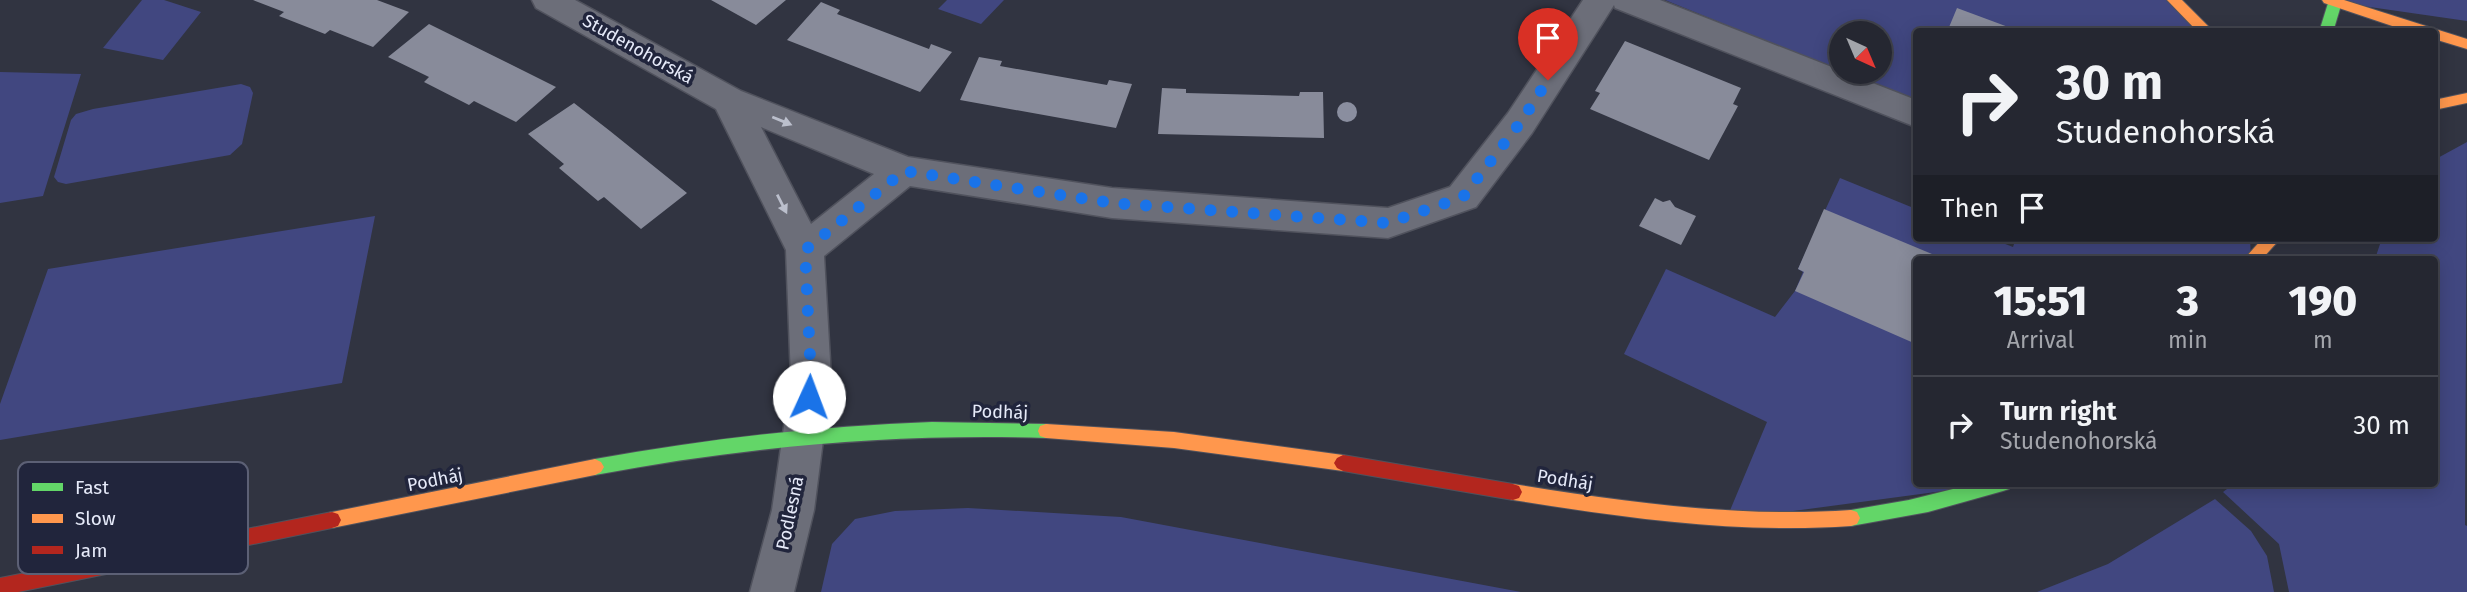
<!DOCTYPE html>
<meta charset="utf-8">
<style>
body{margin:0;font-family:"Fira Sans",sans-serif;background:#31333d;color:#f1f3f6;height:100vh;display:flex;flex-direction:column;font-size:26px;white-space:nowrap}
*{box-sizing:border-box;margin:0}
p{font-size:23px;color:#a3a5ab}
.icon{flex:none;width:38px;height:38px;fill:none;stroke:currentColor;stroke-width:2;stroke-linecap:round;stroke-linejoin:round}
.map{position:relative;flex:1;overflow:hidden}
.drawer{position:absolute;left:1913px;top:256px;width:525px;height:231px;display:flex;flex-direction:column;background:#252731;border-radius:7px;box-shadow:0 4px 18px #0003,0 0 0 2px #42444d}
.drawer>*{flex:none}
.guide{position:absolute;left:1913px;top:28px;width:525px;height:214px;border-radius:7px;box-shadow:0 4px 18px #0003,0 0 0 2px #42444d;background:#252731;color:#f1f3f6;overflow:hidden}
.needle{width:46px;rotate:136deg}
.tools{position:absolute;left:1829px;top:21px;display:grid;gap:14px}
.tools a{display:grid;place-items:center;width:63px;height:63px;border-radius:50%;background:#252731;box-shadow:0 4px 18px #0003,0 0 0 2px #42444d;font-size:35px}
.pin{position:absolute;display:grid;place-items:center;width:60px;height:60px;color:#fff;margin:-72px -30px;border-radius:50% 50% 50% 0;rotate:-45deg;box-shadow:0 0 7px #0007}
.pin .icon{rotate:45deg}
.me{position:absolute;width:77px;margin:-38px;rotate:2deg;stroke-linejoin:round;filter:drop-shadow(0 0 5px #0008)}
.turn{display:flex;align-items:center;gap:24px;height:147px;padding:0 28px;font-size:32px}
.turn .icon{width:91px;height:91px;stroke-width:2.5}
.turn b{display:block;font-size:49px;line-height:60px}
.then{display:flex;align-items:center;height:66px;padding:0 28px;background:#0003;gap:14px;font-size:26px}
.eta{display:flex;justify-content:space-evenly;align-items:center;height:119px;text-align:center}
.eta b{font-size:42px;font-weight:800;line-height:49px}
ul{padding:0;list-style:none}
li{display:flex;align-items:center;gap:21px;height:98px;padding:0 28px;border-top:2px solid #42444d}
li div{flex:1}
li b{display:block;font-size:26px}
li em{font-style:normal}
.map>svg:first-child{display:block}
.green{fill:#414780;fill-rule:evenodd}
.building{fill:#888b9a}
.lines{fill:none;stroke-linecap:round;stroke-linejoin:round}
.street-casing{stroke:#50525d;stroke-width:3}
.fast-casing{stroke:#50525d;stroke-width:2}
.slow-casing{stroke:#50525d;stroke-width:2}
.jam-casing{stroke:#50525d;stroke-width:2}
.street{fill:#6c6e79;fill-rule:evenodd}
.fast{fill:#63d668;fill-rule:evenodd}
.slow{fill:#ff974d;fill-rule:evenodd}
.jam{fill:#b3261e;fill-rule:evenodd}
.tree{fill:#8a8e9f}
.oneway{fill:#bbbfcc}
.route{stroke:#1a73e8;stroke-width:12;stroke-dasharray:0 21.6}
.labels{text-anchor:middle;stroke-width:7;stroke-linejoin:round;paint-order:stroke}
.street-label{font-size:18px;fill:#e6eaf9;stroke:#21253c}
.key{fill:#21253c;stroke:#5c6075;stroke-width:2}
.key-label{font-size:19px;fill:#e6eaf9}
</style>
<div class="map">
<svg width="2467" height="592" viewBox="0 0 2467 592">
<rect width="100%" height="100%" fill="#313441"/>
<!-- green -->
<path class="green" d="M142,0h22l37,12 -38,48 -60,-12z
M947,0h57l-23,24 -43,-15z
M1665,0h509l32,31 -290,1v70zM1841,33h39v39h-39z
M2329,0h138v21l-132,-19z
M0,72l81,2 -38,122 -43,7z
M241,84l9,3 3,6 -11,51 -12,11 -164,29 -8,-2 -4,-5 17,-57 5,-6 17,-5z
M2467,142l-2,383 2,1v66h-178l-10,-48 -56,-52 12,-9h199v-224h-59l7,-21h52v-78z
M1840,178l76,31v29h74l23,9 3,-9h234l1,21h-335v224h87l-277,37 41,-98 -143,-68 42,-85 109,48 20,-26 8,-19 -5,-3z
M375,216l-33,167 -342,57v-36l48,-135z
M2215,499l36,32 16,25 7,36h-237l71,-28z
M968,508l153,9 400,75h-700l11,-48 23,-25 40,-8z"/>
<!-- building -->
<path class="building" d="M253,0h124l32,12 -36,35 -43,-17 -5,4 -46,-18 5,-4z
M711,0h75l-30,25z
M821,2l19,8 -3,4 92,35 2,-5 21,8 -32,40 -133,-52z
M1957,8l62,23v1h-72z
M429,24l93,46 34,17 -40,35 -42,-21 -5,4 -45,-23 5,-5 -41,-20z
M1625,41l116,47 -8,16 5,2 -29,54 -119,-51 10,-16 -5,-2z
M979,57l23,4 -2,5 107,19 2,-5 23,4 -16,44 -156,-28z
M1162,88l24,1v4l113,3 1,-4h23l1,46 -166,-4z
M574,103l36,28 77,62 -46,36 -37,-32 -6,4 -39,-33 5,-4 -36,-30z
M1655,198l8,4 7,-2 5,7 21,9 -15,29 -42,-19z
M1824,209l120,50h-28v85l-121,-53 9,-19 -6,-3z"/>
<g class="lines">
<!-- street casing -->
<g class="street-casing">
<path id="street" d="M532,0h43l166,91 167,66 204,31 276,20 62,-21 58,-74 75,-113h77l256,100v27l-301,-119 -1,-3 -82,128 -56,74 -88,31 -276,-20 -202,-32 -86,70 7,122 -17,132 -20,82h-44l22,-82 19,-132 -5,-128 -70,-141 -180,-101zM761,127l113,47 -63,50z"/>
</g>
<!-- fast casing -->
<g class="fast-casing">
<path id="fast" d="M2329,0l13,2 -9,30h-14z
M932,422l114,2 6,2 2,5 -2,5 -6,2c-153,-5 -301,9 -451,37l-6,-3 -3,-5 3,-5 6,-3c112,-20 223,-33 337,-37z
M1977,483h35l-3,6 -6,2 -75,21 -77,14 -6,-2 -3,-6 3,-6 6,-2 58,-10z"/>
</g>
<!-- slow casing -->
<g class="slow-casing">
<path id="slow" d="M2167,0h15l32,32h-16z
M2322,0h22l123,39v10l-33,-10v-7h-24l-86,-29z
M2467,93v10l-33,7v-10z
M2263,238h18l-19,21h-18z
M1046,424l128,8 169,23 6,3 3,5 -3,5 -6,3 -169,-23 -128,-10 -6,-2 -2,-5 2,-5z
M595,459l6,3 3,5 -3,5 -6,3 -263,53 -6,-2 -3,-6 3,-6 6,-2z
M1513,484c113,18 224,34 338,26l6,2 3,6 -3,6 -6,2c-114,8 -225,-8 -338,-26l-6,-2 -3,-6 3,-6z"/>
</g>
<!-- jam casing -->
<g class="jam-casing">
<path id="jam" d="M1343,455l170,29 6,2 3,6 -3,6 -6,2 -170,-29 -6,-3 -3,-5 3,-5z
M332,512l6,2 3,6 -3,6 -6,2 -314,64h-18v-14z"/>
</g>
<!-- street -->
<use href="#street" class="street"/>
<!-- fast -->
<use href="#fast" class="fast"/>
<!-- slow -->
<use href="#slow" class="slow"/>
<!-- jam -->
<use href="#jam" class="jam"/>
</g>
<!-- trees -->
<circle class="tree" cx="1347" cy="112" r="10"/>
<!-- one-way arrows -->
<defs><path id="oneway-solid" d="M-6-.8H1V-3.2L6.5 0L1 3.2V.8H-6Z" transform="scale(1.75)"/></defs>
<g class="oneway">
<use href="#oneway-solid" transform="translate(782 121) rotate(22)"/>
<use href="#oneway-solid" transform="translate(782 204) rotate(63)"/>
</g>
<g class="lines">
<!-- route -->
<path class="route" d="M809,397l2,-19 -6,-128 99,-79 208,32 276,20 75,-26 57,-74 28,-43"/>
</g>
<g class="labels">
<!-- street labels -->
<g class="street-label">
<text transform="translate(638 49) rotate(29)" y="6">Studenohorská</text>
<text transform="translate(1000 412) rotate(2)" y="6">Podháj</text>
<text transform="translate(435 480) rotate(-11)" y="6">Podháj</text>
<text transform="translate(1565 480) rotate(9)" y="6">Podháj</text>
<text transform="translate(790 513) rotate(-78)" y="6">Podlesná</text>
</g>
</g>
<!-- legend -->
<rect x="18" y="462" width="230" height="112" rx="10" class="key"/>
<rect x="32" y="483" width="31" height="8" fill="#63d668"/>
<rect x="32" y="514" width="31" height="9" fill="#ff974d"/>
<rect x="32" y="546" width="31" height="8" fill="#b3261e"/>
<g class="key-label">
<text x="75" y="494">Fast</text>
<text x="75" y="525">Slow</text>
<text x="75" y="557">Jam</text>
</g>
</svg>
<div class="tools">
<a><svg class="needle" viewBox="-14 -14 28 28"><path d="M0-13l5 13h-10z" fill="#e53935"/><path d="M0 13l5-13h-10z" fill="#a3a5ab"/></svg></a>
</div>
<div class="pin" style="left:1548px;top:80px;background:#d93025"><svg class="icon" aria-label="arrive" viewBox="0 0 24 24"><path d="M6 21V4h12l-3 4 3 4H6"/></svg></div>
<svg class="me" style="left:809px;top:397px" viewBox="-20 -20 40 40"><circle r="19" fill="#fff"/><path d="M0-13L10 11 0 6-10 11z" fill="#1a73e8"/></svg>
<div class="guide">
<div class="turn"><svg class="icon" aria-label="right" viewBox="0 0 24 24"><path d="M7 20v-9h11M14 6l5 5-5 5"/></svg><div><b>30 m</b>Studenohorská</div></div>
<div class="then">Then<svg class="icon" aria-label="arrive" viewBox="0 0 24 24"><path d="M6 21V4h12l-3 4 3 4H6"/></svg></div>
</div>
<section class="drawer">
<div class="eta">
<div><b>15:51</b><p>Arrival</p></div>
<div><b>3</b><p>min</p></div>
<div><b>190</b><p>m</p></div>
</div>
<ul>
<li><svg class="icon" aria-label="right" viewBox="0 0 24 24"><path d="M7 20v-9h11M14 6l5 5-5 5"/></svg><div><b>Turn right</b><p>Studenohorská</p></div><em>30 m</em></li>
</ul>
</section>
</div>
